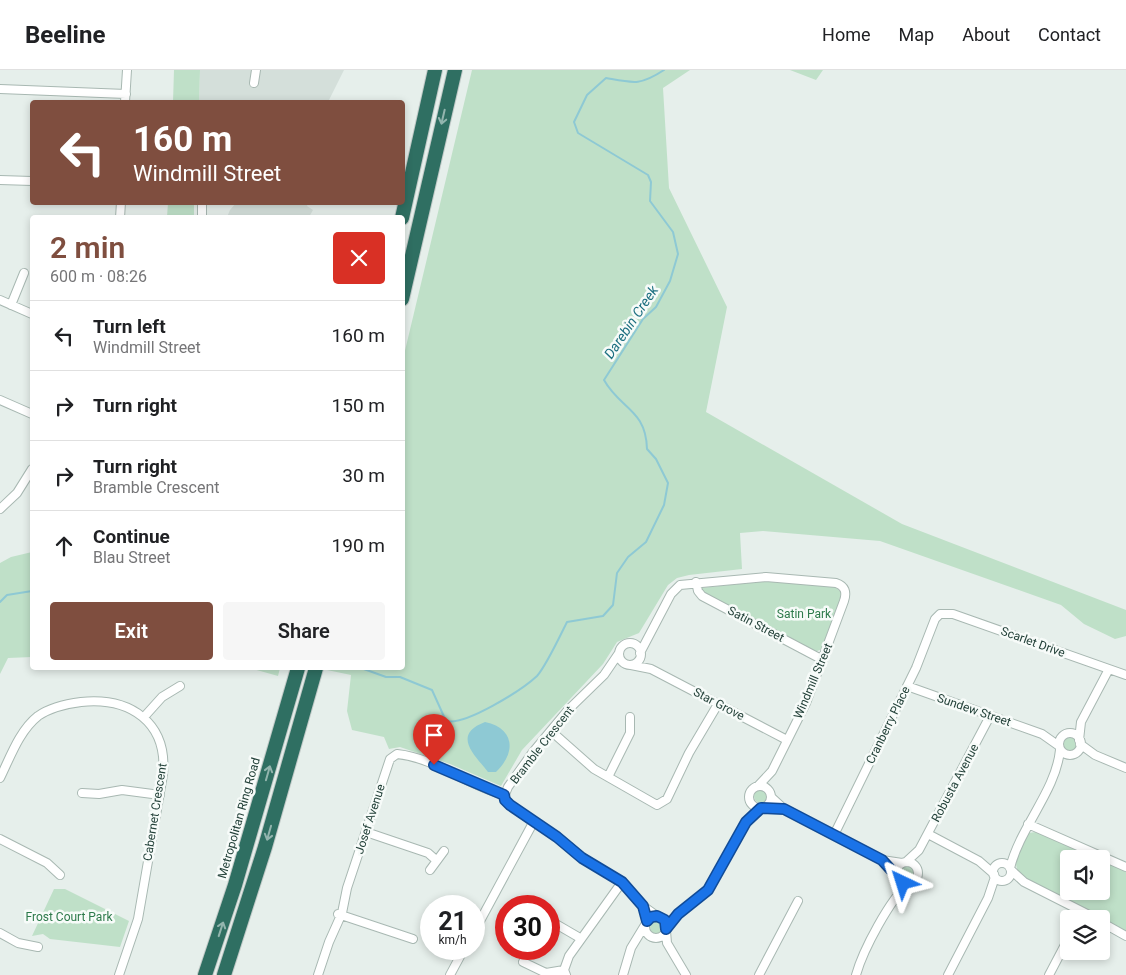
<!DOCTYPE html>
<meta charset="utf-8">
<style>
body{margin:0;font-family:Roboto,sans-serif;background:#f6f6f6;color:#202124;height:100vh;display:flex;flex-direction:column;font-size:19px;white-space:nowrap}
*{box-sizing:border-box;margin:0}
p{font-size:16px;color:#757577}
.icon{flex:none;width:28px;height:28px;fill:none;stroke:currentColor;stroke-width:2;stroke-linecap:round;stroke-linejoin:round}
.map{position:relative;flex:1;overflow:hidden}
.sheet{position:absolute;left:30px;top:145px;width:375px;height:455px;display:flex;flex-direction:column;background:#fff;border-radius:5px;box-shadow:0 2px 8px #0003}
.sheet>*{flex:none}
.hud{position:absolute;left:30px;top:30px;width:375px;height:105px;border-radius:5px;box-shadow:0 2px 8px #0003;background:#7f4e3f;color:#fff;overflow:hidden}
.controls{position:absolute;left:1060px;top:780px;display:grid;gap:10px}
.controls a{display:grid;place-items:center;width:50px;height:50px;border-radius:5px;background:#fff;box-shadow:0 2px 8px #0003;font-size:25px}
.speed{position:absolute;left:420px;top:825px;display:flex;gap:10px;font-size:25px;font-weight:700;text-align:center}
.speed>*{display:grid;place-content:center;width:65px;height:65px;border-radius:50%;background:#fff;box-shadow:0 2px 8px #0003;line-height:1}
.speed small{font-size:12px;font-weight:400}
.speed .limit{border:8px solid #d22;background:#fff;color:#111}
.pin{position:absolute;display:grid;place-items:center;width:42px;height:42px;color:#fff;margin:-51px -21px;border-radius:50% 50% 50% 0;rotate:-45deg;box-shadow:0 0 5px #0007}
.pin .icon{rotate:45deg}
.me{position:absolute;width:55px;margin:-28px;rotate:319deg;stroke-linejoin:round;filter:drop-shadow(0 0 4px #0008)}
.turn{display:flex;align-items:center;gap:18px;height:105px;padding:0 20px;font-size:22px}
.turn .icon{width:65px;height:65px;stroke-width:2.5}
.turn b{display:block;font-size:35px;line-height:42px}
.round{display:grid;place-items:center;flex:none;width:52px;height:52px;border-radius:5px;background:#f6f6f6}
.summary{display:flex;align-items:center;justify-content:space-between;height:85px;padding:0 20px}
h1{font-size:30px;font-weight:600;line-height:38px;color:#7f4e3f}
.primary-button{display:flex;gap:10px;margin-top:auto;padding:10px 20px}
.primary-button a{flex:1;height:58px;border-radius:5px;background:#7f4e3f;color:#fff;font-size:20px;font-weight:600;line-height:58px;text-align:center}
.primary-button a+a{background:#f6f6f6;color:#202124}
ul{padding:0;list-style:none}
li{display:flex;align-items:center;gap:15px;height:70px;padding:0 20px;border-top:1px solid #e0e0e0}
li div{flex:1}
li b{display:block;font-size:19px}
li em{font-style:normal}
header{display:flex;align-items:center;gap:30px;box-sizing:border-box;height:70px;padding:0 25px;background:#fff;border-bottom:1px solid #e0e0e0}
header strong{font-size:24px}
nav{display:flex;gap:28px;margin-inline-start:auto;font-size:18px}
.map>svg:first-child{display:block}
.built{fill:#d4dfda}
.green{fill:#bfe0c8}
.water{fill:#8ec9d4}
.lines{fill:none;stroke-linecap:round;stroke-linejoin:round}
.stream{stroke:#8ec9d4;stroke-width:2}
.street-casing{stroke:#a8b8b2;stroke-width:10}
.highway-casing{stroke:#c2cac8;stroke-width:16}
.street{stroke:#fff;stroke-width:8}
.highway{stroke:#2f6f62;stroke-width:14}
.oneway{stroke:#93b5ae}
.route-casing{stroke:#114b97;stroke-width:12}
.route{stroke:#1a73e8;stroke-width:9}
.labels{text-anchor:middle;stroke-width:5;stroke-linejoin:round;paint-order:stroke}
.park-label{font-size:12px;fill:#2d7a4b;stroke:#f7fbf9}
.street-label{font-size:12px;fill:#24423a;stroke:#f7fbf9}
.water-label{font-size:14px;font-style:italic;fill:#1c6f80;stroke:#f7fbf9}
</style>
<header>
<strong>Beeline</strong>
<nav><a>Home</a><a>Map</a><a>About</a><a>Contact</a></nav>
</header>
<div class="map">
<svg width="1126" height="905" viewBox="0 0 1126 905">
<rect width="100%" height="100%" fill="#e6efeb"/>
<!-- built -->
<path class="built" d="M200,0h144l-16,32h-129z
M236,133h72l-1,3 6,4 -4,7h-82l3,-7z"/>
<!-- green -->
<path class="green" d="M174,0h26l-1,32h-26z
M472,0h218l-27,18 6,100 58,119 -21,105 196,112 224,86v26l-11,3 -31,-15 -23,-19 -181,-64 -117,-10 -23,2 2,36 -53,6 -12,3 -9,7 -29,48 -22,9 -14,22 -81,86 -21,36 -51,-22 -50,-17 -11,2 -5,-12 -32,-7 -5,-19 4,-36 -24,-5 1,-2h74l1,-309z
M790,0h33l-7,10z
M168,133h26v14h-27z
M32,482v105l-24,1 -8,16v-111l11,-6z
M767,511l68,6 6,5 -1,8 -18,49 -7,3 -5,-2 -108,-57 -1,-5z
M250,598h30l-2,8z
M1063 674a7 7 0 1 1 14 0a7 7 0 1 1-14 0Z
M754 726a7 7 0 1 1 14 0a7 7 0 1 1-14 0Z
M1036,762l61,27h-28v32h32v-30l25,10v62l-16,-9 -14,-11 -74,-35c-13,-17 -2,-29 6,-45z
M900 803a7 7 0 1 1 14 0a7 7 0 1 1-14 0Z
M54,819h11l64,32 -9,26 -70,-8 -7,-5 -11,2z
M650 857a7 7 0 1 1 14 0a7 7 0 1 1-14 0Z"/>
<!-- water -->
<path class="water" d="M485,652c29,6 32,30 11,50h-8c-13,-17 -37,-37 -3,-50z"/>
<g class="lines">
<!-- stream -->
<path class="stream" d="M0,532l7,-7 25,-4
M361,598l25,9h14l32,13 14,31c19,5 76,-31 91,-45 9,-10 23,-40 30,-54l36,-6 10,-11 4,-32 11,-16 18,-15 18,-37 4,-22 -12,-24 -9,-10c-1,-40 -27,-40 -43,-69l39,-61 13,-12 14,-26 8,-27 -5,-22 -23,-31 1,-19 -3,-7 -70,-42 -4,-11 13,-27 19,-17c27,5 34,8 58,-8"/>
<!-- street casing -->
<g class="street-casing">
<path id="street" d="M254,13l2,-13
M0,19l126,5
M125,32l2,-32
M0,110l32,1
M120,148l1,-16
M202,148v-16
M0,230l32,14
M11,235l13,-32
M0,330l32,14
M0,439l17,-16 15,-24
M696,512l2,9 4,5 121,64
M619 584a11 11 0 1 1 22 0a11 11 0 1 1-22 0Z
M619,583l-15,22 -36,35 -35,42 -25,35 -4,10 6,8 47,32 26,21 39,24 21,24 14,10
M640,583l31,-59 9,-9 86,-8 70,6c9,3 11,9 8,18l-38,102 -34,68 -14,15
M631,595l20,4 136,71
M907,616l135,48 17,12
M144,647l18,-20 18,-11
M551,661l43,38 63,36 10,-6 22,-46 29,-49
M1059 674a11 11 0 1 1 22 0a11 11 0 1 1-22 0Z
M1079,670l2,-18 28,-53
M1080,674l15,11 31,13
M608,707l22,-44v-16
M0,708c10,-20 19,-47 38,-62 13,-9 27,-12 43,-14 49,-5 87,20 82,73l-25,144 -19,56
M749 727a11 11 0 1 1 22 0a11 11 0 1 1-22 0Z
M82,723l17,1 23,-4 38,5
M771,727l13,12 98,51 20,3
M1028,754l98,43
M366,762l62,21 8,7
M928,764l51,27 15,13
M834,765l82,-167 19,-49 5,-5h13l173,61
M0,769l47,24 13,12
M906,792l13,-12 71,-134
M896 803a11 11 0 1 1 22 0a11 11 0 1 1-22 0Z
M993 802a9 9 0 1 1 18 0a9 9 0 1 1-18 0Z
M1010,798c10,-41 46,-77 50,-118
M430,800l14,-19
M1011,800l13,12 73,37
M338,844l75,25
M645 857a11 11 0 1 1 22 0a11 11 0 1 1-22 0Z
M549,850l31,18
M1101,852l25,14
M666,859l12,-15 30,-24 38,-68 15,-14
M666,861l1,12 19,32
M474,862l60,-111
M0,863l18,10 20,4
M523,892l23,11 18,-3
M318,905l11,-33 13,-29 5,-25 43,-129 7,-5c39,4 71,32 107,41
M450,905l14,-26
M566,905l-2,-5 5,-14 53,-74
M623,905l8,-27 14,-23
M759,905l39,-74
M856,905c7,-25 34,-76 53,-92
M948,905l40,-77 7,-21
M1049,905l20,-38"/>
</g>
<!-- highway casing -->
<g class="highway-casing">
<path id="highway" d="M402,148l33,-148
M402,229l53,-229
M205,905l30,-90 63,-217
M224,905l41,-128 51,-179"/>
</g>
<!-- street -->
<use href="#street" class="street"/>
<!-- highway -->
<use href="#highway" class="highway"/>
</g>
<!-- one-way arrows -->
<defs><path id="oneway-shaft" d="M-6 0H5M1.5-3L5.5 0L1.5 3" fill="none" stroke-width="1.6" stroke-linecap="round" stroke-linejoin="round" transform="scale(1.25)"/></defs>
<g class="oneway">
<use href="#oneway-shaft" transform="translate(443 47) rotate(103)"/>
<use href="#oneway-shaft" transform="translate(268 703) rotate(-74)"/>
<use href="#oneway-shaft" transform="translate(269 763) rotate(106)"/>
<use href="#oneway-shaft" transform="translate(221 859) rotate(-72)"/>
</g>
<g class="lines">
<!-- route casing -->
<g class="route-casing">
<path id="route" d="M434,695l70,30 1,5 5,5 47,32 25,21 40,24 21,24 4,15 4,-4 6,-1 8,4 1,9 12,-15 30,-24 38,-68 15,-14 23,1 98,51 21,23"/>
</g>
<!-- route -->
<use href="#route" class="route"/>
</g>
<g class="labels">
<!-- park labels -->
<g class="park-label">
<text x="804" y="548">Satin Park</text>
<text x="69" y="851">Frost Court Park</text>
</g>
<!-- street labels -->
<g class="street-label">
<text transform="translate(756 554) rotate(28)" y="4">Satin Street</text>
<text transform="translate(1033 572) rotate(20)" y="4">Scarlet Drive</text>
<text transform="translate(813 611) rotate(-67)" y="4">Windmill Street</text>
<text transform="translate(719 634) rotate(28)" y="4">Star Grove</text>
<text transform="translate(974 640) rotate(19)" y="4">Sundew Street</text>
<text transform="translate(888 655) rotate(-64)" y="4">Cranberry Place</text>
<text transform="translate(542 675) rotate(-52)" y="4">Bramble Crescent</text>
<text transform="translate(955 713) rotate(-62)" y="4">Robusta Avenue</text>
<text transform="translate(155 742) rotate(-81)" y="4">Cabernet Crescent</text>
<text transform="translate(239 748) rotate(-74)" y="4">Metropolitan Ring Road</text>
<text transform="translate(370 749) rotate(-72)" y="4">Josef Avenue</text>
</g>
<!-- water labels -->
<g class="water-label">
<text transform="translate(631 252) rotate(-56)" y="5">Darebin Creek</text>
</g>
</g>
</svg>
<div class="controls">
<a><svg class="icon" aria-label="sound" viewBox="0 0 24 24"><path d="M4 9h4l5-4v14l-5-4H4zM17 9q2 3 0 6"/></svg></a>
<a><svg class="icon" aria-label="layers" viewBox="0 0 24 24"><path d="M12 4l9 5-9 5-9-5zM3 14l9 5 9-5"/></svg></a>
</div>
<div class="speed"><div>21<small>km/h</small></div><div class="limit">30</div></div>
<div class="pin" style="left:434px;top:695px;background:#d93025"><svg class="icon" aria-label="arrive" viewBox="0 0 24 24"><path d="M6 21V4h12l-3 4 3 4H6"/></svg></div>
<svg class="me" style="left:903px;top:813px" viewBox="-20 -20 40 40"><path d="M0-17L14 15 0 8-14 15z" fill="#1a73e8" stroke="#fff" stroke-width="4"/></svg>
<div class="hud">
<div class="turn"><svg class="icon" aria-label="left" viewBox="0 0 24 24"><path d="M17 20v-9H6M10 6l-5 5 5 5"/></svg><div><b>160 m</b>Windmill Street</div></div>
</div>
<section class="sheet">
<div class="summary"><div><h1>2 min</h1><p>600 m · 08:26</p></div><a class="round" style="background:#d93025;color:#fff"><svg class="icon" aria-label="close" viewBox="0 0 24 24"><path d="M6 6l12 12M18 6L6 18"/></svg></a></div>
<ul>
<li><svg class="icon" aria-label="left" viewBox="0 0 24 24"><path d="M17 20v-9H6M10 6l-5 5 5 5"/></svg><div><b>Turn left</b><p>Windmill Street</p></div><em>160 m</em></li>
<li><svg class="icon" aria-label="right" viewBox="0 0 24 24"><path d="M7 20v-9h11M14 6l5 5-5 5"/></svg><div><b>Turn right</b></div><em>150 m</em></li>
<li><svg class="icon" aria-label="right" viewBox="0 0 24 24"><path d="M7 20v-9h11M14 6l5 5-5 5"/></svg><div><b>Turn right</b><p>Bramble Crescent</p></div><em>30 m</em></li>
<li><svg class="icon" aria-label="ahead" viewBox="0 0 24 24"><path d="M12 20V5M6 11l6-6 6 6"/></svg><div><b>Continue</b><p>Blau Street</p></div><em>190 m</em></li>
</ul>
<div class="primary-button"><a>Exit</a><a>Share</a></div>
</section>
</div>
